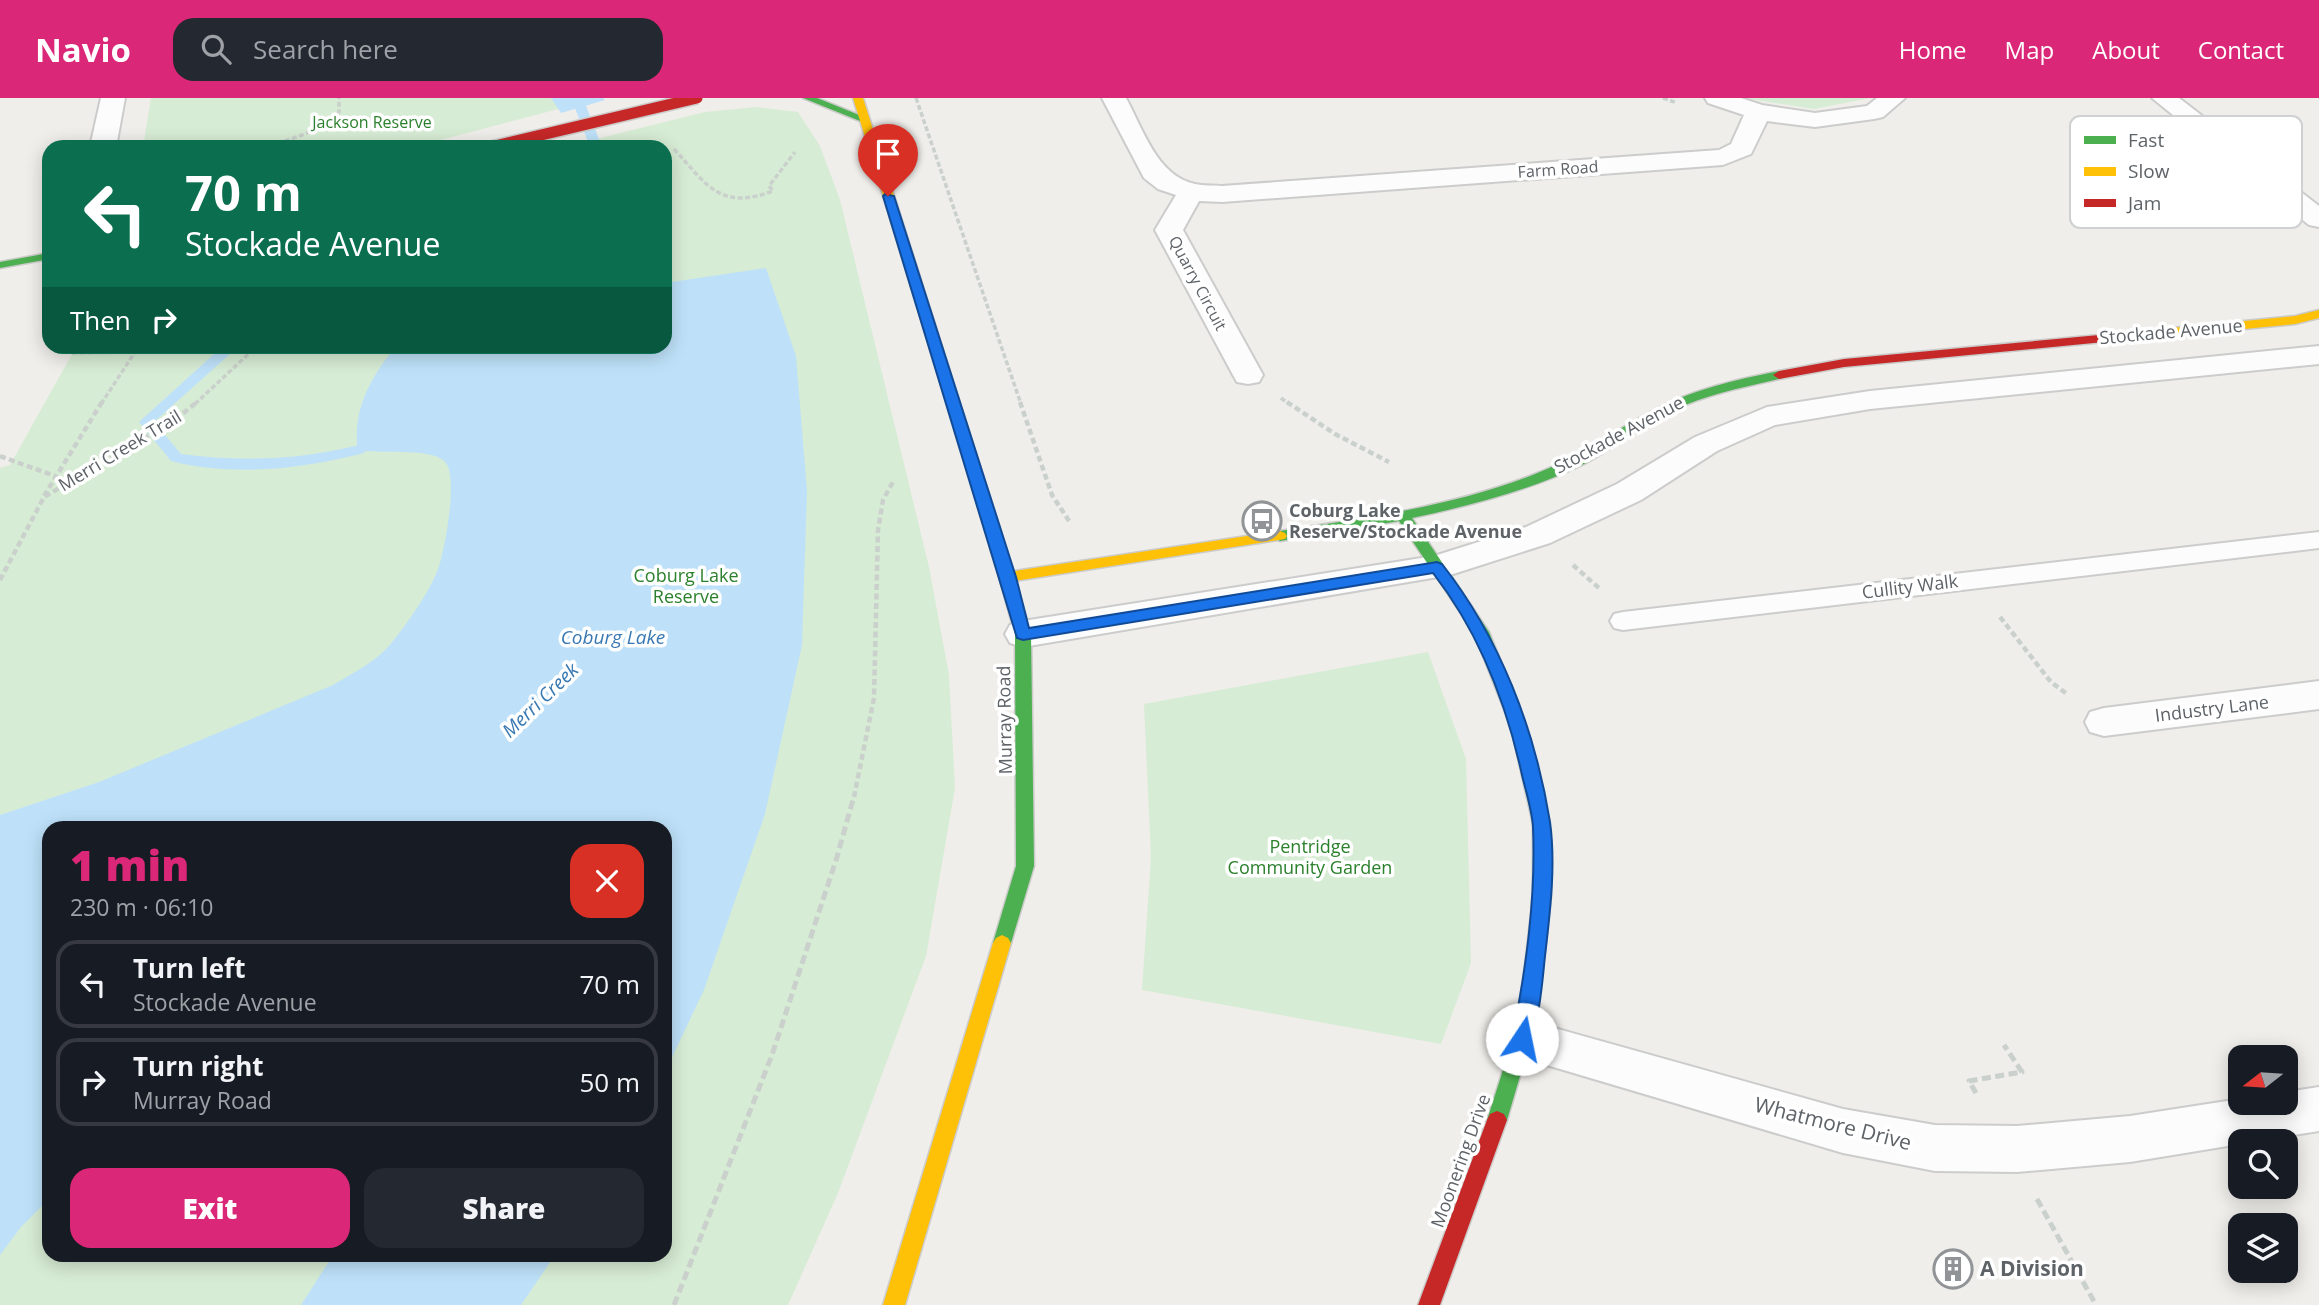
<!DOCTYPE html>
<meta charset="utf-8">
<style>
body{margin:0;font-family:"Open Sans",sans-serif;background:#242831;color:#f1f3f6;height:100vh;display:flex;flex-direction:column;font-size:26px;white-space:nowrap}
*{box-sizing:border-box;margin:0}
p{font-size:23px;color:#9ea1a6}
.icon{flex:none;width:38px;height:38px;fill:none;stroke:currentColor;stroke-width:2;stroke-linecap:round;stroke-linejoin:round}
.map{position:relative;flex:1;overflow:hidden}
.drawer{position:absolute;left:42px;top:723px;width:630px;height:441px;display:flex;flex-direction:column;background:#171b24;border-radius:21px;box-shadow:0 4px 18px #0003}
.drawer>*{flex:none}
.guide{position:absolute;left:42px;top:42px;width:630px;height:214px;border-radius:21px;box-shadow:0 4px 18px #0003;background:#0b6e4f;color:#fff;overflow:hidden}
.needle{width:46px;rotate:253deg}
.fabs{position:absolute;left:2228px;top:947px;display:grid;gap:14px}
.fabs a{display:grid;place-items:center;width:70px;height:70px;border-radius:14px;background:#171b24;box-shadow:0 4px 18px #0003;font-size:35px}
.pin{position:absolute;display:grid;place-items:center;width:60px;height:60px;color:#fff;margin:-72px -30px;border-radius:50% 50% 50% 0;rotate:-45deg;box-shadow:0 0 7px #0007}
.pin .icon{rotate:45deg}
.me{position:absolute;width:77px;margin:-38px;rotate:11deg;stroke-linejoin:round;filter:drop-shadow(0 0 5px #0008)}
.turn{display:flex;align-items:center;gap:24px;height:147px;padding:0 28px;font-size:32px}
.turn .icon{width:91px;height:91px;stroke-width:2.5}
.turn b{display:block;font-size:49px;line-height:60px}
.then{display:flex;align-items:center;height:66px;padding:0 28px;background:#0003;gap:14px;font-size:26px}
.round{display:grid;place-items:center;flex:none;width:74px;height:74px;border-radius:21px;background:#242831}
.overview{display:flex;align-items:center;justify-content:space-between;height:119px;padding:0 28px}
h1{font-size:42px;font-weight:800;line-height:52px;color:#db2777}
.primary-button{display:flex;gap:14px;margin-top:auto;padding:14px 28px}
.primary-button a{flex:1;height:80px;border-radius:21px;background:#db2777;color:#fff;font-size:28px;font-weight:800;line-height:80px;text-align:center}
.primary-button a+a{background:#242831;color:#f1f3f6}
ul{padding:0;list-style:none}
li{display:flex;align-items:center;gap:21px;height:88px;margin:0 14px 10px;padding:0 14px;border:4px solid #363941;border-radius:21px}
li div{flex:1}
li b{display:block;font-size:26px}
li em{font-style:normal}
header{display:flex;align-items:center;gap:42px;box-sizing:border-box;height:98px;padding:0 35px;background:#db2777;color:#fff}
header strong{font-size:33px}
nav{display:flex;gap:38px;margin-inline-start:auto;font-size:24px}
.search{width:490px;height:63px;background:#242831;display:flex;align-items:center;gap:18px;box-sizing:border-box;padding:0 24px;border-radius:21px;color:#9ea1a6;font-size:26px}
.map>svg:first-child{display:block}
.green{fill:#d7ecd4;fill-rule:evenodd}
.water{fill:#bee1f9}
.lines{fill:none;stroke-linecap:round;stroke-linejoin:round}
.stream{fill:#bee1f9;fill-rule:evenodd}
.lane-casing{stroke:#ccc;stroke-width:4}
.street-casing{stroke:#ccc;stroke-width:4}
.fast-casing{stroke:#cbcbca;stroke-width:3}
.slow-casing{stroke:#cbcbca;stroke-width:3}
.jam-casing{stroke:#cbcbca;stroke-width:3}
.path-far2{stroke:#cad0cc;stroke-width:3.5;stroke-dasharray:5 2.5;stroke-linecap:butt}
.path-far1{stroke:#cad0cc;stroke-width:4.5;stroke-dasharray:6 3.5;stroke-linecap:butt}
.path{stroke:#cad0cc;stroke-width:5;stroke-dasharray:9 4.5;stroke-linecap:butt}
.lane{fill:#fdfcfc;fill-rule:evenodd}
.street{fill:#fdfcfc;fill-rule:evenodd}
.fast{fill:#4caf50;fill-rule:evenodd}
.slow{fill:#ffc107;fill-rule:evenodd}
.jam{fill:#c62828;fill-rule:evenodd}
.jam-bridge-casing{stroke:#cbcbca;stroke-width:14;stroke-linecap:butt}
.jam-bridge{stroke:#c62828;stroke-width:11}
.route{fill:#1a73e8;stroke:#114b97;stroke-width:2}
.labels{text-anchor:middle;stroke-width:7;stroke-linejoin:round;paint-order:stroke}
.far-park-label{font-size:16px;fill:#2c812d;stroke:#fff}
.far-street-label{font-size:16px;fill:#5e6368;stroke:#fff}
.street-label{font-size:18px;fill:#5e6368;stroke:#fff}
.poi-label{font-size:18px;font-weight:bold;fill:#5e6368;stroke:#fff;text-anchor:start}
.park-label{font-size:18px;fill:#2c812d;stroke:#fff}
.water-label{font-size:19px;font-style:italic;fill:#3878b2;stroke:#fff}
.near-street-label{font-size:21px;fill:#5e6368;stroke:#fff}
.near-poi-label{font-size:21px;font-weight:bold;fill:#5e6368;stroke:#fff;text-anchor:start}
.key{fill:#fff;stroke:#cfd0d2;stroke-width:2}
.key-label{font-size:19px;fill:#5e6368}
</style>
<header>
<strong>Navio</strong>
<div class="search"><svg class="icon" aria-label="search" viewBox="0 0 24 24"><circle cx="10" cy="10" r="6"/><path d="M15 15l6 6"/></svg>Search here</div>
<nav><a>Home</a><a>Map</a><a>About</a><a>Contact</a></nav>
</header>
<div class="map">
<svg width="2319" height="1207" viewBox="0 0 2319 1207">
<rect width="100%" height="100%" fill="#efeeea"/>
<!-- green -->
<path class="green" d="M151,0h449l-186,49h-271z
M1744,0h126l-56,11z
M756,9l42,5 22,34 20,54 89,367 20,108 6,113 -29,168 -88,237 -50,112h-788v-837l10,-3 66,-118 589,-1v-199h-101l141,-35zM49,730h616v427h-616z
M1428,554l38,107 5,204 -30,81 -299,-54 9,-133 -7,-153z"/>
<!-- water -->
<path class="water" d="M551,0h52l2,2 -44,13z
M766,170l30,88 11,135 -5,154 -37,169 -61,176 -39,82v-244h-616v371l-28,28 -21,28v-440l99,-33 234,-97c20,-12 46,-25 60,-44 16,-20 40,-54 47,-78 5,-18 20,-92 3,-103 -18,-13 -62,-5 -84,-10l-2,-5c-3,-39 15,-69 38,-98l270,-1v-63z
M333,1157h222l-34,50h-220z"/>
<g class="lines">
<!-- stream -->
<path class="stream" d="M571,0h12l19,49h-12z
M223,248h16l-85,76 27,32c60,8 119,6 178,-9l5,2 2,3 -2,3c-61,16 -131,24 -193,8l-32,-39z"/>
<!-- lane casing -->
<g class="lane-casing">
<path id="lane" d="M2319,434v16l-696,82 -9,-2 -4,-7 4,-7 9,-2z"/>
</g>
<!-- street casing -->
<g class="street-casing">
<path id="street" d="M101,0h24l-9,49h-26z
M1102,0h24c17,31 31,78 69,86 8,2 18,1 27,2l497,-36 12,-6 13,-29 -36,-12 -3,-5h36l21,7 53,8 52,-7 10,-8h28l-22,19 -9,2 -59,8 -48,-6 -16,33 -28,11 -501,37 -23,-1 -16,29 80,145 -4,7 -11,2 -11,-2 -4,-7 -78,-145 21,-35 -18,-6 -14,-11z
M2152,0h27l140,108v21l-10,-2z
M2319,248v18l-449,45 -95,16 -58,26 -76,49 -91,43 -100,32 -427,72 -13,-4 -5,-9 5,-9 13,-4 411,-65 92,-29 91,-43 78,-47 72,-30 103,-16z
M2319,583v28l-215,27 -14,-4 -5,-10 5,-10 14,-4z
M1522,921l321,90 92,16 82,1 113,-10 110,-17v3h46v-10l33,-5v44l-62,10h-17v3l-110,18 -113,10 -82,-1 -92,-18 -337,-100 -7,-14 7,-14z"/>
</g>
<!-- fast casing -->
<g class="fast-casing">
<path id="fast" d="M803,0h14l52,21 -9,2z
M49,155v6l-49,9v-6z
M1779,273l4,1v6c-41,10 -83,17 -121,38 -29,15 -53,36 -82,50 -53,25 -111,40 -168,52l77,114 38,95 22,97 2,72 -10,88 -10,55 -24,81 -3,6 -7,3 -7,-3 -3,-6 26,-81 10,-55 10,-88v-72l-22,-97 -37,-94 -75,-112 -119,20 -7,-5 7,-5c86,-13 174,-25 255,-57 42,-16 77,-42 117,-63 39,-21 83,-31 127,-40z
M992,423l7,5 32,108 3,232 -23,77 -3,5 -6,3 -6,-3 -3,-5 23,-77 -1,-232 -30,-108z"/>
</g>
<!-- slow casing -->
<g class="slow-casing">
<path id="slow" d="M853,0h10l136,428 -2,3 -5,2 -7,-5z
M2319,212v8l-24,6 -164,16 -6,-4 6,-4 164,-16z
M1280,433l5,2 2,3 -2,3 -277,43 -7,-5 7,-5z
M1002,837l6,3 3,5 -106,362h-22l110,-362 3,-5z"/>
</g>
<!-- jam casing -->
<g class="jam-casing">
<path id="jam" d="M2131,234l6,4 -2,3 -291,28 -65,12 -6,-4 6,-4 65,-12z
M1497,1013l7,3 3,6 -67,185h-22l69,-185 3,-6z"/>
</g>
<!-- path-far2 -->
<path class="path-far2" d="M916,0l105,306
M1663,0l14,5
M263,49c28,-8 55,-14 76,-35v-14
M674,51c33,36 46,62 99,42l-4,-5 26,-34
M72,255l63,-1
M1281,300l8,6
M101,306l38,-58
M195,306l62,-58"/>
<!-- path-far1 -->
<path class="path-far1" d="M1020,304l32,93 19,29
M1287,304l48,32 54,28
M0,358l55,20
M44,398l58,-94
M1573,467l27,24
M0,482l44,-83 131,-77 22,-18
M2000,519l51,65 16,12
M854,699l20,-99 4,-168 5,-30 11,-20"/>
<!-- path -->
<path class="path" d="M1976,995l-7,-12 53,-9 -18,-27
M2037,1101l59,106
M674,1207l98,-250 65,-198 17,-61"/>
<!-- lane -->
<use href="#lane" class="lane"/>
<!-- street -->
<use href="#street" class="street"/>
<!-- fast -->
<use href="#fast" class="fast"/>
<!-- slow -->
<use href="#slow" class="slow"/>
<!-- jam -->
<use href="#jam" class="jam"/>
<!-- jam-bridge casing -->
<g class="jam-bridge-casing">
<path id="jam-bridge" d="M491,49l206,-49"/>
</g>
<!-- jam-bridge -->
<use href="#jam-bridge" class="jam-bridge"/>
</g>
<!-- route -->
<path class="route" d="M885,96l9,2 122,381 13,51 408,-66 5,2c58,74 93,165 108,258 6,44 0,90 -5,134 -3,28 -5,63 -17,89l-6,2 -7,-2 -3,-6c14,-70 24,-140 21,-212 -1,-17 -7,-35 -11,-52 -16,-73 -43,-143 -89,-202l-410,67 -6,-2 -134,-442z"/>
<!-- icons -->
<defs>
<g id="bus-ring" transform="scale(2.0125)"><circle r="9.5" fill="#fff" stroke="#919496" stroke-width="1.5"/><path d="M-5-6H5V4H4V6H2V4H-2V6H-4V4H-5ZM-3.5-4V0h7V-4ZM-3.5 1.2v1.5H-2V1.2ZM2 1.2v1.5H3.5V1.2Z" fill="#919496"/></g>
<g id="building-ring" transform="scale(2.0125)"><circle r="9.5" fill="#fff" stroke="#919496" stroke-width="1.5"/><path d="M-4-6H4V6H1V3H-1V6H-4ZM-2.5-4.3h1.7v1.8h-1.7ZM.8-4.3h1.7v1.8H.8ZM-2.5-1h1.7V.8h-1.7ZM.8-1h1.7V.8H.8Z" fill="#919496"/></g>
</defs>
<g fill-rule="evenodd">
<use href="#bus-ring" x="1262" y="423"/>
<use href="#building-ring" x="1953" y="1171"/>
</g>
<g class="labels">
<!-- far-park labels -->
<g class="far-park-label">
<text x="372" y="30">Jackson Reserve</text>
</g>
<!-- far-street labels -->
<g class="far-street-label">
<text transform="translate(1558 71) rotate(-4)" y="6">Farm Road</text>
<text transform="translate(1198 185) rotate(62)" y="6">Quarry Circuit</text>
</g>
<!-- street labels -->
<g class="street-label">
<text transform="translate(2171 234) rotate(-5)" y="6">Stockade Avenue</text>
<text transform="translate(1619 337) rotate(-28)" y="6">Stockade Avenue</text>
<text transform="translate(120 353) rotate(-31)" y="6">Merri Creek Trail</text>
<text transform="translate(1910 489) rotate(-7)" y="6">Cullity Walk</text>
<text transform="translate(2212 611) rotate(-7)" y="6">Industry Lane</text>
<text transform="translate(1005 622) rotate(-91)" y="6">Murray Road</text>
<text transform="translate(1461 1063) rotate(-70)" y="6">Moonering Drive</text>
</g>
<!-- poi labels -->
<g class="poi-label">
<text x="1289" y="419">Coburg Lake<tspan x="1289" dy="21">Reserve/Stockade Avenue</tspan></text>
</g>
<!-- park labels -->
<g class="park-label">
<text x="686" y="484">Coburg Lake<tspan x="686" dy="21">Reserve</tspan></text>
<text x="1310" y="755">Pentridge<tspan x="1310" dy="21">Community Garden</tspan></text>
</g>
<!-- water labels -->
<g class="water-label">
<text x="613" y="546">Coburg Lake</text>
<text transform="translate(540 602) rotate(-44)" y="7">Merri Creek</text>
</g>
<!-- near-street labels -->
<g class="near-street-label">
<text transform="translate(1833 1026) rotate(14)" y="7">Whatmore Drive</text>
</g>
<!-- near-poi labels -->
<g class="near-poi-label">
<text x="1980" y="1178">A Division</text>
</g>
</g>
<!-- legend -->
<rect x="2070" y="18" width="232" height="112" rx="10" class="key"/>
<rect x="2084" y="38" width="32" height="8" fill="#4caf50"/>
<rect x="2084" y="69" width="32" height="9" fill="#ffc107"/>
<rect x="2084" y="101" width="32" height="8" fill="#c62828"/>
<g class="key-label">
<text x="2128" y="49">Fast</text>
<text x="2128" y="80">Slow</text>
<text x="2128" y="112">Jam</text>
</g>
</svg>
<div class="fabs">
<a><svg class="needle" viewBox="-14 -14 28 28"><path d="M0-13l5 13h-10z" fill="#e53935"/><path d="M0 13l5-13h-10z" fill="#9ea1a6"/></svg></a>
<a><svg class="icon" aria-label="search" viewBox="0 0 24 24"><circle cx="10" cy="10" r="6"/><path d="M15 15l6 6"/></svg></a>
<a><svg class="icon" aria-label="layers" viewBox="0 0 24 24"><path d="M12 4l9 5-9 5-9-5zM3 14l9 5 9-5"/></svg></a>
</div>
<div class="pin" style="left:888px;top:98px;background:#d93025"><svg class="icon" aria-label="arrive" viewBox="0 0 24 24"><path d="M6 21V4h12l-3 4 3 4H6"/></svg></div>
<svg class="me" style="left:1522px;top:941px" viewBox="-20 -20 40 40"><circle r="19" fill="#fff"/><path d="M0-13L10 11 0 6-10 11z" fill="#1a73e8"/></svg>
<div class="guide">
<div class="turn"><svg class="icon" aria-label="left" viewBox="0 0 24 24"><path d="M17 20v-9H6M10 6l-5 5 5 5"/></svg><div><b>70 m</b>Stockade Avenue</div></div>
<div class="then">Then<svg class="icon" aria-label="right" viewBox="0 0 24 24"><path d="M7 20v-9h11M14 6l5 5-5 5"/></svg></div>
</div>
<section class="drawer">
<div class="overview"><div><h1>1 min</h1><p>230 m · 06:10</p></div><a class="round" style="background:#d93025;color:#fff"><svg class="icon" aria-label="close" viewBox="0 0 24 24"><path d="M6 6l12 12M18 6L6 18"/></svg></a></div>
<ul>
<li><svg class="icon" aria-label="left" viewBox="0 0 24 24"><path d="M17 20v-9H6M10 6l-5 5 5 5"/></svg><div><b>Turn left</b><p>Stockade Avenue</p></div><em>70 m</em></li>
<li><svg class="icon" aria-label="right" viewBox="0 0 24 24"><path d="M7 20v-9h11M14 6l5 5-5 5"/></svg><div><b>Turn right</b><p>Murray Road</p></div><em>50 m</em></li>
</ul>
<div class="primary-button"><a>Exit</a><a>Share</a></div>
</section>
</div>
